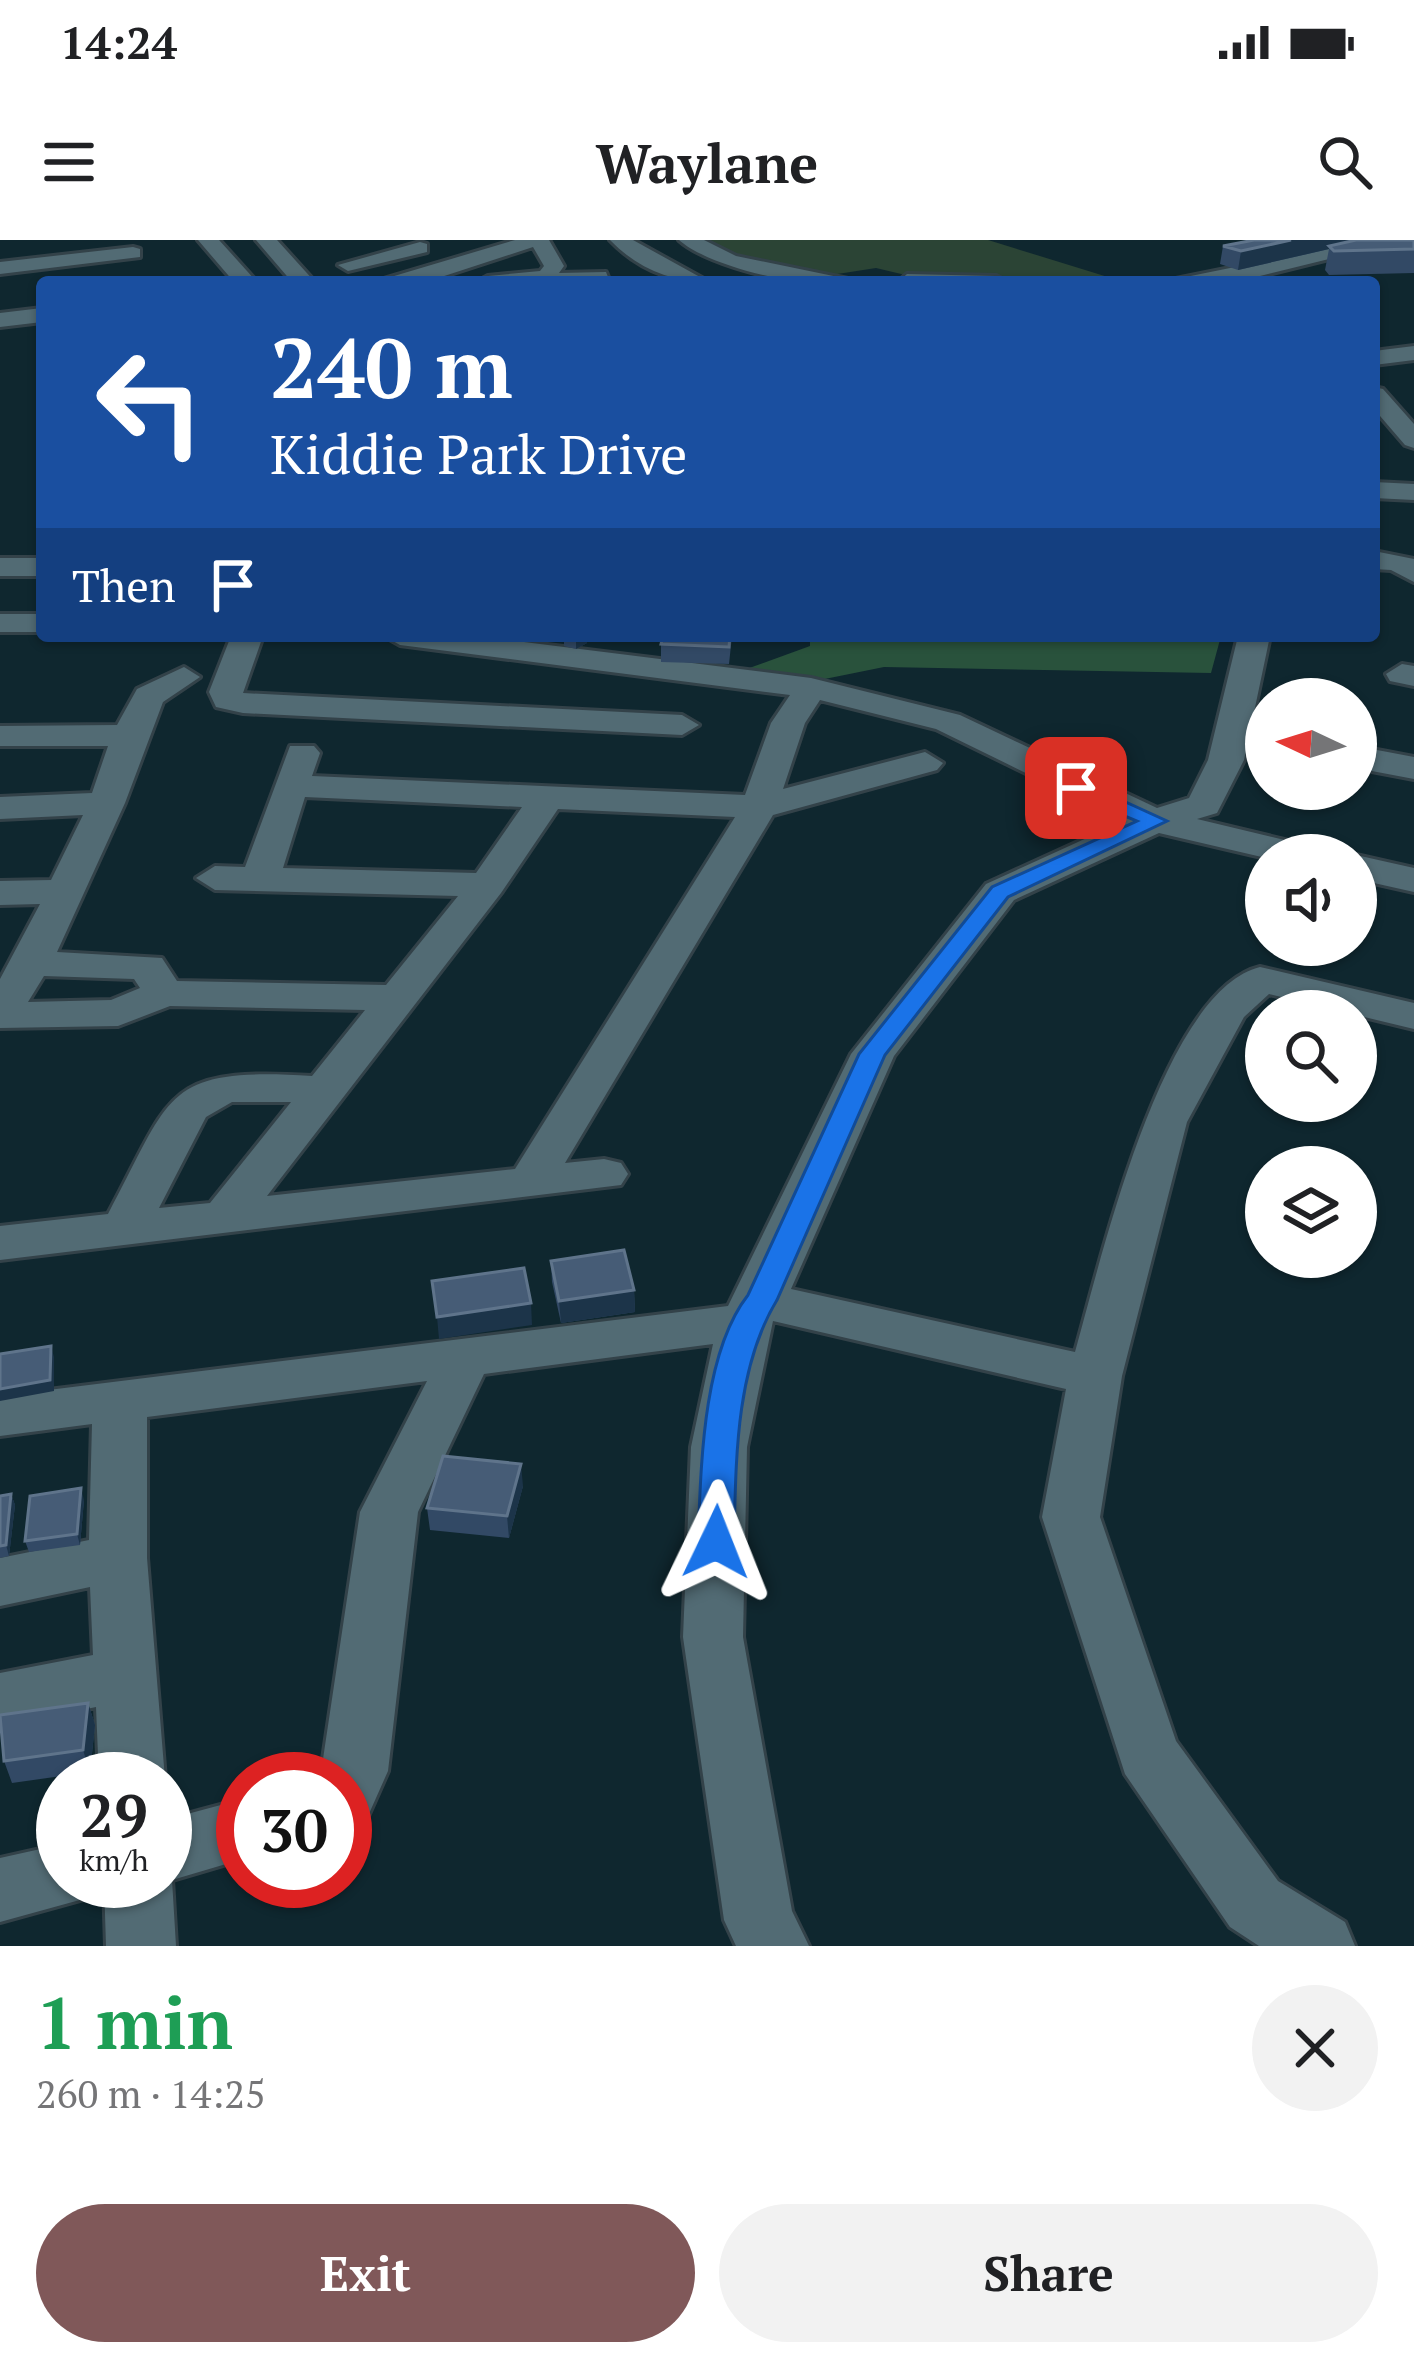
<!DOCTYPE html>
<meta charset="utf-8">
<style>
body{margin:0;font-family:"PT Serif",serif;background:#f2f2f2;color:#202124;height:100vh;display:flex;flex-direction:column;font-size:45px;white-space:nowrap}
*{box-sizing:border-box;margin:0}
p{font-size:39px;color:#757577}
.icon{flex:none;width:66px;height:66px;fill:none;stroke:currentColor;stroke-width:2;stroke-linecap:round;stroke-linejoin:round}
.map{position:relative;height:1706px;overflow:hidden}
.sheet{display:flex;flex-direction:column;background:#fff;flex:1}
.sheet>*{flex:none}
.guide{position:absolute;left:36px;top:36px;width:1344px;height:366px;border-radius:12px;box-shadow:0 3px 9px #0004;background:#1a4fa0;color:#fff;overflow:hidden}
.needle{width:78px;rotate:274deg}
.controls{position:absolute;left:1245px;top:438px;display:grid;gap:24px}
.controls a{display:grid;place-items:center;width:132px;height:132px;border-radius:50%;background:#fff;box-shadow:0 3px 9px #0004;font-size:60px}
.speed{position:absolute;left:36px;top:1512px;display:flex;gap:24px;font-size:60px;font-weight:700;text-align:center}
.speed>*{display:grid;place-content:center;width:156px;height:156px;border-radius:50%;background:#fff;box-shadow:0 3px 9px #0004;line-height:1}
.speed small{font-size:30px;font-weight:400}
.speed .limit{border:18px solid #d22;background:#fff;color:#111}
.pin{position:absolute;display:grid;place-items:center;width:102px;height:102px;color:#fff;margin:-51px;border-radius:24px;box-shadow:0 6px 18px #0006}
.me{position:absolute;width:132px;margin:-66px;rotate:2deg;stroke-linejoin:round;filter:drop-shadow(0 0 9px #0008)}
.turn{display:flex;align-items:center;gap:42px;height:252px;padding:0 36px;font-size:54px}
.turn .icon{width:156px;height:156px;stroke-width:2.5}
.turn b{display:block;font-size:84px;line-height:102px}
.then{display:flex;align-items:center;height:114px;padding:0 36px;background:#0003;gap:24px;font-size:45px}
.round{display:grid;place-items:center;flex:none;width:126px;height:126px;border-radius:63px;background:#f2f2f2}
.overview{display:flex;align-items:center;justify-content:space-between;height:204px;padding:0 36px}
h1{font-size:72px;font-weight:600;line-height:90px;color:#1e9e55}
.primary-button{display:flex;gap:24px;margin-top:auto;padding:24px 36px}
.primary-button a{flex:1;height:138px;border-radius:72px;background:#805859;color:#fff;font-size:48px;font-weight:600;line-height:138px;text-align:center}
.primary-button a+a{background:#f2f2f2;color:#202124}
.status{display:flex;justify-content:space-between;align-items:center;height:84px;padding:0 60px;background:#fff;direction:ltr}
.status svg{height:33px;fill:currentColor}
header{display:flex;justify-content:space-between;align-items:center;height:156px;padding:0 36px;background:#fff;font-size:54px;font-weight:600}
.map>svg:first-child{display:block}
.green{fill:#2b4435}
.forest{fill:#29523c}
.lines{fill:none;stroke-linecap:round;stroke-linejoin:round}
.minor-casing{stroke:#334249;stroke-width:6}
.minor{fill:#526b74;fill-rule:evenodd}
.wall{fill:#324965}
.shaded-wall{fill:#1c3449}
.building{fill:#465c76;stroke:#5f748b;stroke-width:3}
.route{fill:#1a73e8;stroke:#114b97;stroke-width:3}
</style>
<div class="status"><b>14:24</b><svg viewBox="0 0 49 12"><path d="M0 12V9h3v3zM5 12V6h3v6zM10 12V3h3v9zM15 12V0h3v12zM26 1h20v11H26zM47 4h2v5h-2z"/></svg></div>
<header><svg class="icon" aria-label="menu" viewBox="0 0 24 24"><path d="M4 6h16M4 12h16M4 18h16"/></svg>Waylane<svg class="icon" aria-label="search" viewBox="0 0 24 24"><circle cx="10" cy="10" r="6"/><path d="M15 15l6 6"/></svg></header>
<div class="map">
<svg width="1414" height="1706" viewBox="0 0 1414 1706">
<rect width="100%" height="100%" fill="#0f272f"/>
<!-- green -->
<path class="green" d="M708,0h280l136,42 -206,-4 -42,-10 -45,7 -112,-25z"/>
<!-- forest -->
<path class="forest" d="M810,396h411l-10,37 -327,-6 -84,17 -59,-13 69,-25z"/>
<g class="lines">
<!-- minor casing -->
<g class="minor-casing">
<path id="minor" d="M198,0h21l38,42h-23z
M256,0h21l38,42h-23z
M515,0h34l15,26 -5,7 47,-1 4,10h-133l11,-6 52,-5 4,-5 -11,-19 -107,35h-52z
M610,0h23l76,42c-39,0 -72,-14 -99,-42z
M679,0h25l32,16 112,23c-37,13 -139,-12 -169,-39z
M1369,0h37l-158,39 -87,3z
M420,2l7,2v8l-79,19 -10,-6z
M133,7l7,2v8l-140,17v-12z
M907,34l89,2 11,6h-109z
M42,68v14l-42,5v-14z
M1414,106v14l-40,5v-14z
M1374,147l9,2 31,35v24l-9,-3 -31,-36z
M1374,242l40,2v16l-40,-2z
M1374,311l40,8v23l-23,-12 -17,-1z
M0,318h42v18h-42z
M0,374h42v18h-42z
M231,396h32l-20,57 439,22 17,10 -17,10 -439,-22 -27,-6 -7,-15z
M384,396h92l335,42 149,37 197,93 32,-10 19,-38 30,-124h32l-26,124 -27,53 -20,6 117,28 6,8 -54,3 -107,-25 -145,67 -120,156 -103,233 284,63c25,-88 87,-361 185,-385l154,36v26l-145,-35 -25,23 -57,105 -65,254 -22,141 76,224 102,140 67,41 10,24h-96l-29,-19 -105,-153 -83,-257 24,-128 -293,-68 -26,126 -4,190 49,274 17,35h-73l-12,-26 -41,-283 8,-190 22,-103 -229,30 -66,138 -30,259 -20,45 -23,8v-45h-25l40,-267 67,-131 -280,36v141l18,221h-66l-3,-72 -96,20v-54l93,-18 -3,-68 -90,19v-48l89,-18 3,-116 -92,12v-40l728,-90 123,-252 135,-170 138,-63 -188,-92 -116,-29 -15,23 -22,66 142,-37 18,11 -6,7 -164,45 -208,348 39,-4 17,4 7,11 -7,11 -621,75v-34l108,-12c65,-121 55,-147 204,-138l53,-66 -195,-4 -52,20 -118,2v-49l40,-75 -40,1v-24l51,-1 32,-65 -83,4v-22l92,-4 16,-47h-108v-20l117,-1 20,-36 47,-22 16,10 -37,25 -38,101 -68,149 105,6 15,23 209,4 72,-89 -243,-6 -19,-12 19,-12 30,1 45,-121h24l6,7 -8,23 433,19 26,-72 19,-28 -390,-50zM305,557l217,10 -46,66 -193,-5zM558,569l177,8 -220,352 -248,27 234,-303zM44,736l90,3 6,9 -29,12 -83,2zM232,862h59l-81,101 -51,5 47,-91z
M1402,424l12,2v20l-24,-5 -4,-7z
M1356,506l58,11v22l-58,-11z
M1356,615l58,13v24l-58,-13z
M243,1559v60l-71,21 4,66h-70l-2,-65h61v-61z
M63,1604v37h32l-8,17 -87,24v-64z"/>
</g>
<!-- minor -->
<use href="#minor" class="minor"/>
</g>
<!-- wall -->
<path class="wall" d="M1414,0v33l-85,2 -4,-5 4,-21 -91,21 -18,-6 3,-18z
M564,396l23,7 -11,6 -12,-3z
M732,396l-3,28 -68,-2v-18z
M551,1021l83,29 1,22 -74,11 -9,-41z
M523,1246l-14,52 -79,-8 -3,-22z
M11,1254l4,11 -6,51 -9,2v-62z
M84,1260l-4,45 -51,7 -4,-11z
M88,1463l7,22 -5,47 -78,11 -8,-22z"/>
<!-- shaded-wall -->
<path class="shaded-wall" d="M1291,0h76l-38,6v3l-91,21 3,-19z
M584,396h3v7l-11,6v-9z
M634,1050l1,22 -74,11 -2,-22z
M531,1063l1,22 -93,14 -2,-22z
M51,1106l3,11v34l-54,10v-12z
M521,1224l2,22 -14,52 -2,-22z
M81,1248l3,12 -4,45 -3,-11z
M11,1254l4,11 -6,51 -3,-11z
M88,1463l7,22 -5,47 -7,-22z"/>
<!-- building -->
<path class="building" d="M1254,0h37l-50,11 -18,-5z
M1356,0h58v9l-80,2 -5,-5z
M564,396h20l-8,4z
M663,396h67l-1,11 -68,-3z
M624,1010l10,40 -75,11 -8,-40z
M524,1028l7,35 -94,14 -5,-36z
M51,1106l-1,34 -50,9v-35z
M443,1216l78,8 -14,52 -80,-8z
M81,1248l-4,46 -52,7 5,-45z
M11,1254l-5,51 -6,1v-50z
M88,1463l-5,47 -79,11 -4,-46z"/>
<!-- route -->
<path class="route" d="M1069,543h15l83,38 -159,76 -123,158 -108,245c-42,69 -41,162 -43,242l-5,10h-25l-6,-10c3,-74 4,-188 50,-247l111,-241 133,-167 145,-66 -68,-28z"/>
</svg>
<div class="controls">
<a><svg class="needle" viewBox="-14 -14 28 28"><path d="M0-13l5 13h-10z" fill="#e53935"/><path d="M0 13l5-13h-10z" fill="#757577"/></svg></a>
<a><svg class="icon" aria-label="sound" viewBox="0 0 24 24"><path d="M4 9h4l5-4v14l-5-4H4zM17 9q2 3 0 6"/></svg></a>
<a><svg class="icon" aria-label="search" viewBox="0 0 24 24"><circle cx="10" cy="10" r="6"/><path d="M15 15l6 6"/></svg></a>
<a><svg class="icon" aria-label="layers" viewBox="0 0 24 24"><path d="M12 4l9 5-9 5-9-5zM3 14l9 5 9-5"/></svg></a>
</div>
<div class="speed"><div>29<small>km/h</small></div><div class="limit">30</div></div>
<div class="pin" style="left:1076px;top:548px;background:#d93025"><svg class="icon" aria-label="arrive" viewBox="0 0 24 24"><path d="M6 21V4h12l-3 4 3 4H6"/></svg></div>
<svg class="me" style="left:716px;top:1302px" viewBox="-20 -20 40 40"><path d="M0-17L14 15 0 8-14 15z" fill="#1a73e8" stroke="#fff" stroke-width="4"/></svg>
<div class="guide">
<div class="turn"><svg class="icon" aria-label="left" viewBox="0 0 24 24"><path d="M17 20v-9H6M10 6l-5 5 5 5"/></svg><div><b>240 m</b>Kiddie Park Drive</div></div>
<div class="then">Then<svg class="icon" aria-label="arrive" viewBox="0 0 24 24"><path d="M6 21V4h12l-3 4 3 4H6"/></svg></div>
</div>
</div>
<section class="sheet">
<div class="overview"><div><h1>1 min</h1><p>260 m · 14:25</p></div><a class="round"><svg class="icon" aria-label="close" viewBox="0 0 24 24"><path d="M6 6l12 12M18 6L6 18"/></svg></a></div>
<div class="primary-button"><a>Exit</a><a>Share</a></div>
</section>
